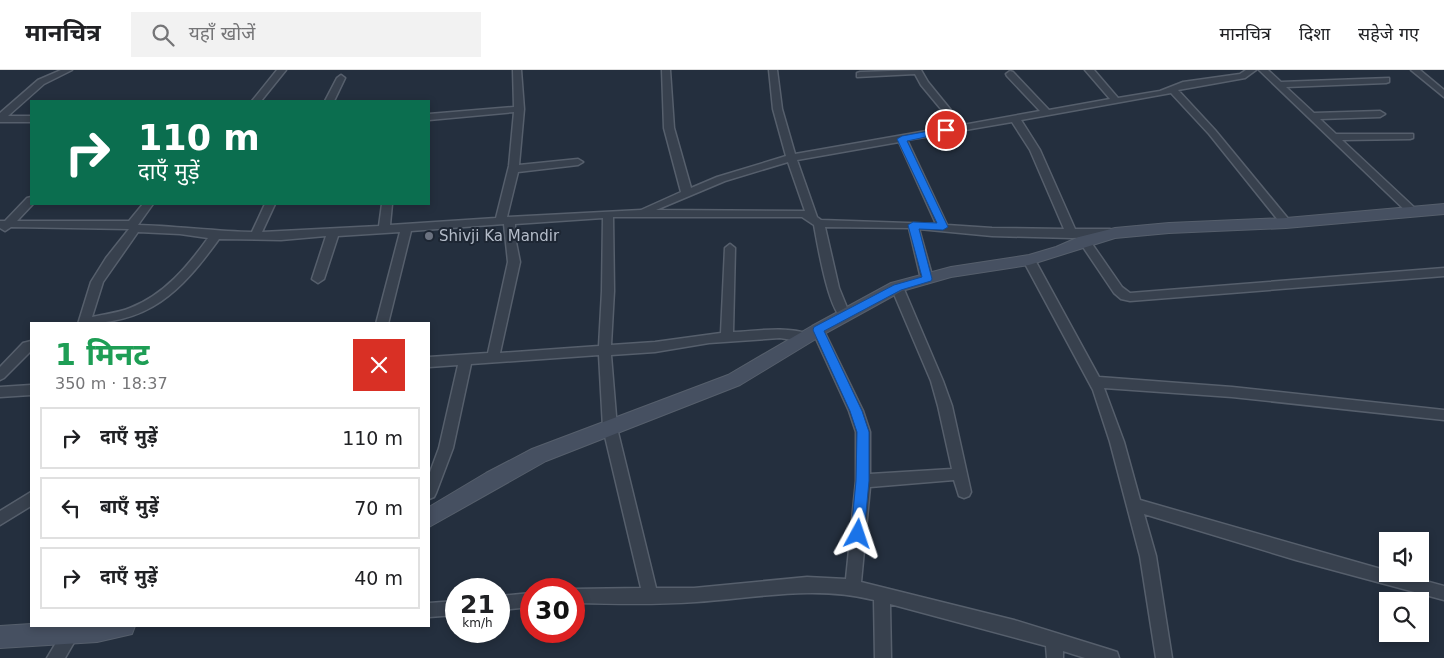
<!DOCTYPE html>
<html lang="hi">
<meta charset="utf-8">
<style>
body{margin:0;font-family:"DejaVu Sans","Noto Sans Devanagari",sans-serif;background:#f2f2f2;color:#202124;height:100vh;display:flex;flex-direction:column;font-size:19px;white-space:nowrap}
*{box-sizing:border-box;margin:0}
p{font-size:16px;color:#757577}
.icon{flex:none;width:28px;height:28px;fill:none;stroke:currentColor;stroke-width:2;stroke-linecap:round;stroke-linejoin:round}
.map{position:relative;flex:1;overflow:hidden}
.panel{position:absolute;left:30px;top:252px;width:400px;height:305px;display:flex;flex-direction:column;background:#fff;border-radius:0px;box-shadow:0 2px 8px #0003}
.panel>*{flex:none}
.top-card{position:absolute;left:30px;top:30px;width:400px;height:105px;border-radius:0px;box-shadow:0 2px 8px #0003;background:#0b6e4f;color:#fff;overflow:hidden}
.controls{position:absolute;left:1379px;top:462px;display:grid;gap:10px}
.controls a{display:grid;place-items:center;width:50px;height:50px;border-radius:0px;background:#fff;box-shadow:0 2px 8px #0003;font-size:25px}
.speed{position:absolute;left:445px;top:508px;display:flex;gap:10px;font-size:25px;font-weight:700;text-align:center}
.speed>*{display:grid;place-content:center;width:65px;height:65px;border-radius:50%;background:#fff;box-shadow:0 2px 8px #0003;line-height:1}
.speed small{font-size:12px;font-weight:400}
.speed .limit{border:8px solid #d22;background:#fff;color:#111}
.pin{position:absolute;display:grid;place-items:center;width:42px;height:42px;color:#fff;margin:-21px;border:2px solid #fff;border-radius:50%;box-shadow:0 1px 5px #0007}
.me{position:absolute;width:55px;margin:-28px;rotate:5deg;stroke-linejoin:round;filter:drop-shadow(0 0 4px #0008)}
.turn{display:flex;align-items:center;gap:18px;height:105px;padding:0 25px;font-size:22px}
.turn .icon{width:65px;height:65px;stroke-width:2.5}
.turn b{display:block;font-size:35px;line-height:42px}
.round{display:grid;place-items:center;flex:none;width:52px;height:52px;border-radius:0px;background:#f2f2f2}
.overview{display:flex;align-items:center;justify-content:space-between;height:85px;padding:0 25px}
h1{font-size:30px;font-weight:700;line-height:38px;color:#1e9e55}
ul{padding:0;list-style:none}
li{display:flex;align-items:center;gap:15px;height:62px;margin:0 10px 8px;padding:0 15px;border:2px solid #e0e0e0;border-radius:0px}
li div{flex:1}
li b{display:block;font-size:19px}
li em{font-style:normal}
header{display:flex;align-items:center;gap:30px;box-sizing:border-box;height:70px;padding:0 25px;background:#fff;border-bottom:1px solid #e0e0e0}
header strong{font-size:24px}
nav{display:flex;gap:28px;margin-inline-start:auto;font-size:18px}
.search{width:350px;height:45px;background:#f2f2f2;display:flex;align-items:center;gap:12px;box-sizing:border-box;padding:0 18px;border-radius:0px;color:#757577;font-size:19px}
.map>svg:first-child{display:block}
.lines{fill:none;stroke-linecap:round;stroke-linejoin:round}
.street-casing{stroke:#565f6c;stroke-width:3}
.secondary-casing{stroke:#565f6c;stroke-width:2}
.street{fill:#38414e;fill-rule:evenodd}
.secondary{fill:#465061;fill-rule:evenodd}
.route{fill:#1a73e8;stroke:#114b97}
.worship-dot{fill:#6b7280;stroke:#1d2633;stroke-width:2}
.labels{text-anchor:middle;stroke-width:4;stroke-linejoin:round;paint-order:stroke}
.poi-label{font-size:15px;fill:#b4bcc9;stroke:#1d2633;text-anchor:start}
</style>
<header>
<strong>मानचित्र</strong>
<div class="search"><svg class="icon" aria-label="search" viewBox="0 0 24 24"><circle cx="10" cy="10" r="6"/><path d="M15 15l6 6"/></svg>यहाँ खोजें</div>
<nav><a>मानचित्र</a><a>दिशा</a><a>सहेजे गए</a></nav>
</header>
<div class="map">
<svg width="1444" height="588" viewBox="0 0 1444 588">
<rect width="100%" height="100%" fill="#242f3e"/>
<g class="lines">
<!-- street casing -->
<g class="street-casing">
<path id="street" d="M61,0h11l-28,14 -36,32h23v6h-31v-9l38,-33z
M277,0h9l-25,31h-9z
M513,0h8l3,39 -5,56 59,-6 5,3 -5,3 -60,7 -11,45 134,-7 40,-18 -17,-64 -2,-58h8l4,58 17,60 26,-11 69,-21 -13,-47 -4,-39h8l5,39 13,45 160,-28 -34,-41 -6,-11 -58,3v-4l3,-1 61,-2 7,12 35,43 77,-14 -33,-35 -1,-2 4,-3 3,1 36,38 61,-11 -25,-29h9l24,28 42,-7 23,-9 57,-8 6,-4h10l-11,8 -67,12 37,40 75,91 1,2 -1,2h-8l-73,-91 -38,-41 -150,27 19,30 35,79h35l5,4 -1,3 -42,2 -80,-2 -73,-7 14,50 -6,4 -6,-4 -12,-51 -84,-1 14,61 11,27 -6,4c-15,-4 -27,-78 -30,-94l-12,-8h-189l1,74 -3,54 44,-3 66,-9 4,-85 5,-4 5,4 -2,84c25,-1 52,-6 76,2l2,3 -2,3 -4,2 -25,-4 -71,5 -54,9 -44,3 6,73 39,160h38l113,-11 39,2 10,-98v-49l-7,-21 -37,-81 2,-3h8l41,84 7,21v42l82,-5 -14,-63 -7,-25 -40,-94 6,-4 6,4 40,94 9,25 19,86 -2,4 -5,2 -5,-2 -5,-16 -84,7 -9,95 153,38 97,30 6,2 2,6h-34l-22,-7v7h-16l-1,-12 -156,-42 1,54h-16l-1,-58c-59,-15 -118,-2 -178,2 -40,3 -82,2 -122,1v-14l67,-1 -38,-160 -4,-73 -128,9 -18,84 -17,45 -2,4 -5,2v-24l10,-27 19,-83 -29,2v-10l59,-4 20,-91 -4,-38 -93,7 -23,93h-12l24,-92 -62,4 -14,43 -6,4 -6,-4 14,-43 -45,4 -62,-1c-39,54 -70,85 -141,85l13,-42 15,-24 23,-29 -118,-2 -6,4 -5,-3v-7h5l22,-23 4,-1v7h2l-16,17h112l14,-17h10l-15,21c38,1 75,6 114,7l13,-28h10l-13,28 117,-6 3,-22h10l-2,21 106,-7 13,-52 5,-54 -85,8v-6l85,-7zM1012,52l18,28 34,79 -72,-1 -45,-3 -40,-85zM899,72l37,82 -115,-4 -4,-3 -20,-57zM788,92l17,49 -149,-1 69,-29zM603,148l-1,73 -3,55 -99,7 20,-91 -5,-25v-13zM138,162l42,2 28,4c-20,28 -44,57 -78,70 -12,5 -25,6 -38,9l11,-35z
M1259,0h9l13,12 108,-4v4l-3,1 -100,4 28,26 66,-2 5,3 -5,3 -60,2 16,15h77v4l-3,1 -68,1 76,71 1,2 -1,2h-8z
M1411,0h9l24,20v7z
M341,5l4,3 -11,23h-9l12,-23z
M1084,167l4,1 34,49 8,6 314,-25v8l-314,25 -9,-2 -7,-6 -35,-52z
M1029,186l6,4 64,117 133,10 212,23v10l-212,-23 -128,-9 20,54 16,58 248,71v3h12l44,12v14l-148,-40 -152,-46 12,42 16,102h-16l-16,-102 -30,-114 -17,-52 -70,-130z
M31,271v10l-27,27 -4,2v-13l23,-24z
M31,315v10l-31,2v-10z
M31,422v14l-31,19v-14z
M531,523v14l-32,3v-14z
M456,531v14l-27,2v-14z
M66,556h12l2,6 -15,26h-18z"/>
</g>
<!-- secondary casing -->
<g class="secondary-casing">
<path id="secondary" d="M1444,134v10l-158,14 -117,5 -54,5 -86,27 -78,12 -49,14 -78,43 -84,51 -194,76 -117,66v-20l57,-34 46,-24 196,-74 84,-49 79,-43 60,-16 78,-12 27,-8 23,-10 36,-9 54,-5 117,-5z
M31,554v2h104l-3,8 -35,8 -97,6v-22z"/>
</g>
<!-- street -->
<use href="#street" class="street"/>
<!-- secondary -->
<use href="#secondary" class="secondary"/>
</g>
<!-- route -->
<path class="route" d="M946,58l4,2 -1,2 -42,9 41,86 -5,3 -24,-1 13,50 -1,2 -30,9 -77,41 38,80 7,21v49l-5,53 -2,4 -4,2 -5,-2 -2,-4 5,-53 1,-49 -7,-21 -37,-81 1,-3 80,-42 28,-8 -14,-52 5,-3 24,1 -40,-84 5,-3z"/>
<!-- markers -->
<circle class="worship-dot" cx="429" cy="166" r="5"/>
<g class="labels">
<!-- poi labels -->
<g class="poi-label">
<text x="439" y="171">Shivji Ka Mandir</text>
</g>
</g>
</svg>
<div class="controls">
<a><svg class="icon" aria-label="sound" viewBox="0 0 24 24"><path d="M4 9h4l5-4v14l-5-4H4zM17 9q2 3 0 6"/></svg></a>
<a><svg class="icon" aria-label="search" viewBox="0 0 24 24"><circle cx="10" cy="10" r="6"/><path d="M15 15l6 6"/></svg></a>
</div>
<div class="speed"><div>21<small>km/h</small></div><div class="limit">30</div></div>
<div class="pin" style="left:946px;top:60px;background:#d93025"><svg class="icon" aria-label="arrive" viewBox="0 0 24 24"><path d="M6 21V4h12l-3 4 3 4H6"/></svg></div>
<svg class="me" style="left:858px;top:464px" viewBox="-20 -20 40 40"><path d="M0-17L14 15 0 8-14 15z" fill="#1a73e8" stroke="#fff" stroke-width="4"/></svg>
<div class="top-card">
<div class="turn"><svg class="icon" aria-label="right" viewBox="0 0 24 24"><path d="M7 20v-9h11M14 6l5 5-5 5"/></svg><div><b>110 m</b>दाएँ मुड़ें</div></div>
</div>
<section class="panel">
<div class="overview"><div><h1>1 मिनट</h1><p>350 m · 18:37</p></div><a class="round" style="background:#d93025;color:#fff"><svg class="icon" aria-label="close" viewBox="0 0 24 24"><path d="M6 6l12 12M18 6L6 18"/></svg></a></div>
<ul>
<li><svg class="icon" aria-label="right" viewBox="0 0 24 24"><path d="M7 20v-9h11M14 6l5 5-5 5"/></svg><div><b>दाएँ मुड़ें</b></div><em>110 m</em></li>
<li><svg class="icon" aria-label="left" viewBox="0 0 24 24"><path d="M17 20v-9H6M10 6l-5 5 5 5"/></svg><div><b>बाएँ मुड़ें</b></div><em>70 m</em></li>
<li><svg class="icon" aria-label="right" viewBox="0 0 24 24"><path d="M7 20v-9h11M14 6l5 5-5 5"/></svg><div><b>दाएँ मुड़ें</b></div><em>40 m</em></li>
</ul>
</section>
</div>
